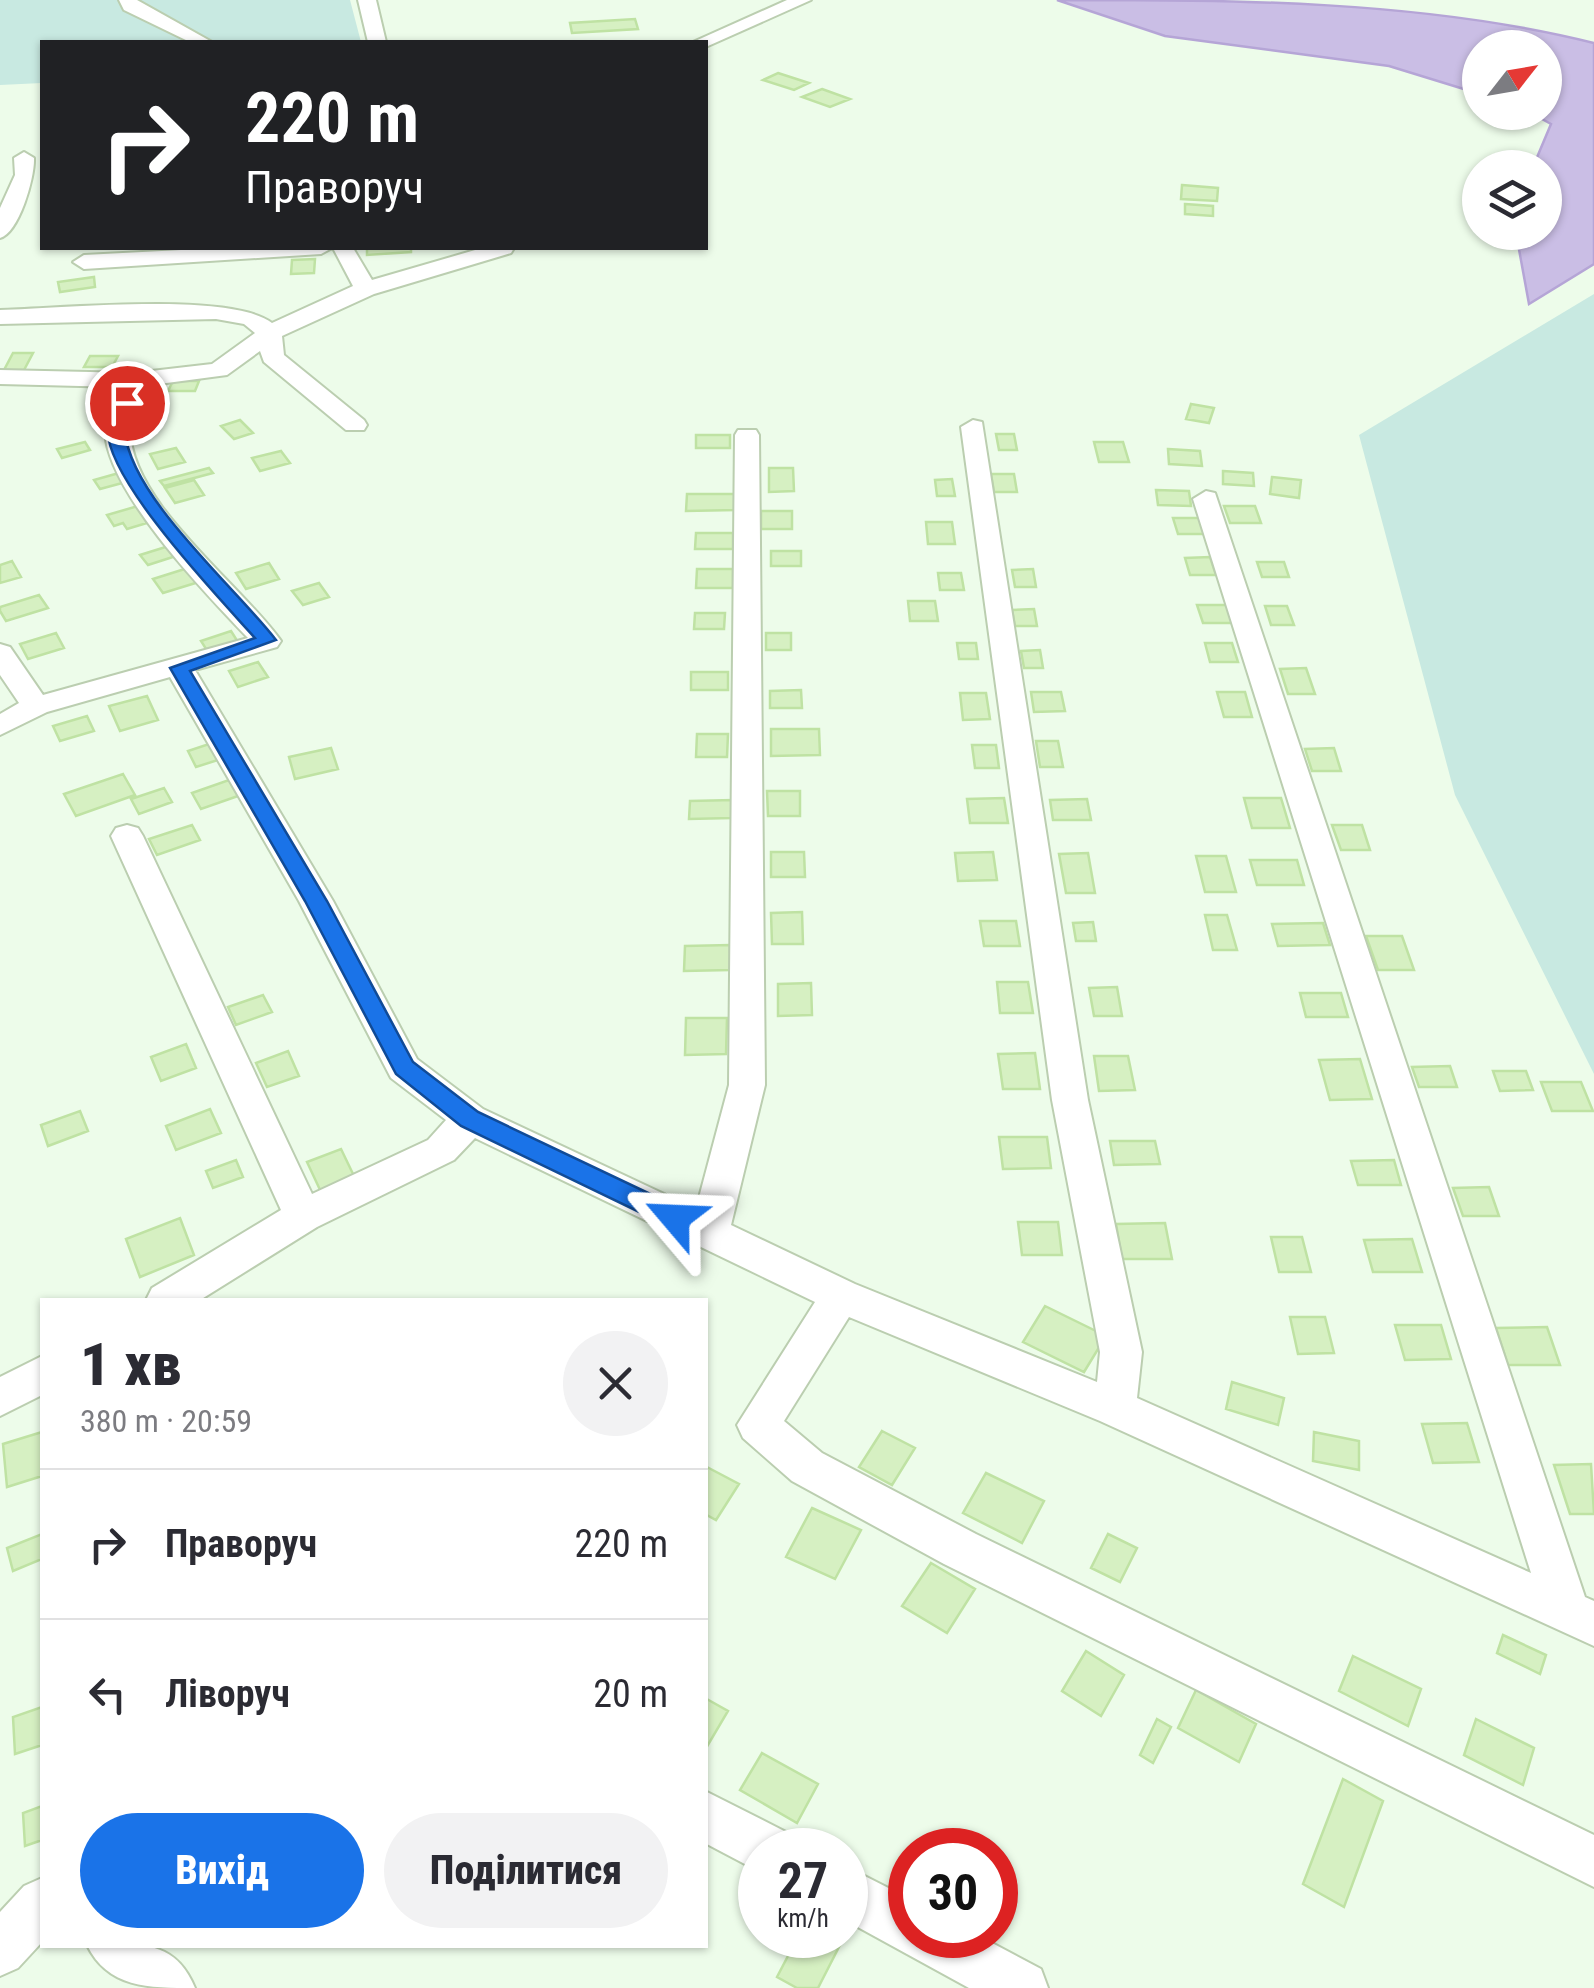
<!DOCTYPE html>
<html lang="uk">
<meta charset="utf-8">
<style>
body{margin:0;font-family:"Roboto Condensed",sans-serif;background:#f2f2f3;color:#2b2b33;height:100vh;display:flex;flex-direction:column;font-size:38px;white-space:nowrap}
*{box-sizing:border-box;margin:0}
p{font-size:32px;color:#7c7c81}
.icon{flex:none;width:55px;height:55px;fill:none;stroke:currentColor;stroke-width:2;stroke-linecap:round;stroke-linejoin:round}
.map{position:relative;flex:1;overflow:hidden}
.panel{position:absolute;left:40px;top:1298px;width:668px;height:650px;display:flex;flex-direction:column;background:#fff;border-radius:0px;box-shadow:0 2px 8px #0004}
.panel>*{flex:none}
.banner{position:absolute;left:40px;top:40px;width:668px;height:210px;border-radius:0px;box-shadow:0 2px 8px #0004;background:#202124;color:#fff;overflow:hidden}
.needle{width:65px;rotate:59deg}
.controls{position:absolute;left:1462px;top:30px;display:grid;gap:20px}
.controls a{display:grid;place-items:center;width:100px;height:100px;border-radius:50%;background:#fff;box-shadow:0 2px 8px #0004;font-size:50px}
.speed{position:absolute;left:738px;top:1828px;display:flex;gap:20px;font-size:50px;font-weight:700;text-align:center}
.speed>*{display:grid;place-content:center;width:130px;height:130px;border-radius:50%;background:#fff;box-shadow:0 2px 8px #0004;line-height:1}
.speed small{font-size:25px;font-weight:400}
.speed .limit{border:15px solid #d22;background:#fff;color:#111}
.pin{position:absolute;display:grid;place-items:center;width:85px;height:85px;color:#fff;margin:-42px;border:5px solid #fff;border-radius:50%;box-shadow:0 2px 10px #0007}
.me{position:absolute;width:110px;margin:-55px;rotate:296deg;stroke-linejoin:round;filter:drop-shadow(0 0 8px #0008)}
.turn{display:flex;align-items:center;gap:35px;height:210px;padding:0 40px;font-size:45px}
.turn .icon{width:130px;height:130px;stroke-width:2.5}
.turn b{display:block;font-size:70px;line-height:85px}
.round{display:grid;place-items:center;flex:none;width:105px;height:105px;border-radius:52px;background:#f2f2f3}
.summary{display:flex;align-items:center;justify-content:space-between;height:170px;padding:0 40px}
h1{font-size:60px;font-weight:800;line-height:75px}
.cta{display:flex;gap:20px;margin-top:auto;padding:20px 40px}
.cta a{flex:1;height:115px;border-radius:60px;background:#1a73e8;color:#fff;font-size:40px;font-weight:800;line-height:115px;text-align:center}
.cta a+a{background:#f2f2f3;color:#2b2b33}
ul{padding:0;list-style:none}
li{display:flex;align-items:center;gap:30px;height:150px;padding:0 40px;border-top:2px solid #e1e1e2}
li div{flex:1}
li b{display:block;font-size:38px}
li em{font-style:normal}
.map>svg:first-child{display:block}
.green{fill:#c8e9e1}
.water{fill:#cabee5;stroke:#b5a5d6;stroke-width:2.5}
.building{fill:#d6f0c2;stroke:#bfe2a3;stroke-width:2.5}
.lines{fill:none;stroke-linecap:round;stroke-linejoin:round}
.minor-casing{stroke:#bbceb0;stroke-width:4}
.minor{fill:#fff;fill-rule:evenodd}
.route{fill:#1a73e8;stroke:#114b97;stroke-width:2.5}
</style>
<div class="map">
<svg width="1594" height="1988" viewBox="0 0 1594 1988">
<rect width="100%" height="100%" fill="#edfcea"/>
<!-- green -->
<path class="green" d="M0,0h350l11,42h-319v41l-42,2z
M1594,294v780l-139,-279 -96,-360z"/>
<!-- water -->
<path class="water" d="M1057,0c179,0 365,0 537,43v221l-65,40 -13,-71 29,-1v-64l-12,-1 18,-43 -20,-11 14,-1v-64h-65v46l-91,-28 -224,-30z"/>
<!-- building -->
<path class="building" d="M635,19l3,10 -66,4 -2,-10z
M778,73l31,10 -15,7 -31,-10z
M822,89l28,10 -20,8 -28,-10z
M1182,185l36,3 -1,13 -36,-2z
M1185,204l28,2v10l-28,-2z
M367,248h44v4l-44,3z
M315,259l-1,14 -23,1 1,-14z
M94,277l1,10 -35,5 -2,-10z
M13,353h20l-9,17h-20z
M90,356h28l-6,11h-28z
M173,381h26l-4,10h-27z
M1191,404l23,4 -5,15 -23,-4z
M240,420l13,13 -19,6 -13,-13z
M996,434h18l3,16h-18z
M696,435h34v13h-34z
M85,442l5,8 -28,8 -5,-9z
M1094,442h29l6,20h-30z
M176,448l9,14 -27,7 -8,-15z
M1168,449l32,2 2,15 -33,-2z
M281,451l9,12 -30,8 -8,-13z
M209,468l4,5 -49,13 -4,-5z
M769,468h24l1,23 -25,1z
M1223,471l30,2 1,13 -31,-2z
M119,473l7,9 -26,7 -6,-9z
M991,474h23l3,18h-23z
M1272,477l29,3 -2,18 -29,-4z
M952,479l3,17h-18l-2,-16z
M194,480l10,15 -29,8 -10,-15z
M1156,490l33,1 2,15 -33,-1z
M687,494h49v16l-50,1z
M138,506l9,17 -20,6 -4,-6 -9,3 -7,-11z
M1224,506h31l6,17h-31z
M761,511h31v18h-31z
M1173,518h26l5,16h-26z
M926,522h26l3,22h-27z
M696,533h37v16h-38z
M172,545l7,10 -31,10 -8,-10z
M771,551h30v15h-30z
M1210,557l6,18h-26l-5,-17z
M12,561l9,16 -21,6v-18z
M1257,562h27l5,15h-27z
M269,563l10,16 -33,10 -10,-16z
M191,567l11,14 -39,12 -10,-14z
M697,569h36v19h-37z
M1033,569l3,18h-21l-3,-17z
M938,573h23l3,17h-24z
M319,583l10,14 -26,8 -11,-14z
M39,595l9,13 -42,13 -6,-10v-4z
M908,601h27l3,20h-28z
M1197,605h31l5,18h-30z
M1265,606h22l7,19h-23z
M1034,609l3,17h-22l-3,-16z
M695,613h30l-1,16h-30z
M231,631l7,11 -30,10 -7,-11z
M56,633l8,15 -36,11 -8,-15z
M766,633h25v17h-25z
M957,643h19l2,16h-19z
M1205,643h27l6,19h-28z
M1040,650l3,18h-19l-3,-17z
M258,662l10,15 -30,10 -9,-16z
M1306,668l9,26h-27l-8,-25z
M691,672h37v18h-37z
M801,690l1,18h-32v-17z
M1031,692h30l4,19 -31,1z
M1217,692h28l7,25h-28z
M960,693h26l4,26 -27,1z
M147,696l11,24 -38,11 -11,-25z
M87,716l7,15 -34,10 -7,-15z
M771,729h48l1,26 -49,1z
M697,734h31l-1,23h-31z
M1036,741h22l5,26h-23z
M212,743l9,16 -25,8 -8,-16z
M972,745h24l3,23h-24z
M331,748l7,21 -43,10 -6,-22z
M1334,748l7,23h-29l-7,-22z
M123,774l12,21 -59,21 -12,-22z
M229,780l9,16 -37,13 -9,-16z
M164,788l8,14 -33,12 -8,-15z
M767,791h33v25h-32z
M1004,798l4,25h-38l-3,-24z
M1244,798h37l9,30h-38z
M1087,799l4,21h-38l-3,-20z
M733,800l-1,18 -43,1 1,-18z
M192,825l8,15 -43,15 -8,-16z
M1332,825h30l8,25h-29z
M771,852h33l1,25h-34z
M993,852l4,28 -39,1 -3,-28z
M1088,853l7,40h-29l-7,-39z
M1196,856h30l10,36h-31z
M1250,860h47l7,25h-47z
M802,912l1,32h-31l-1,-31z
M1205,915h22l10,35h-24z
M980,921h36l4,25h-36z
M1093,922l3,19h-20l-3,-18z
M1323,923l7,22 -52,1 -6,-22z
M1366,936h36l12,34h-36z
M730,945v25l-46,1 1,-25z
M997,982h31l5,31h-33z
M811,983l1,32 -34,1v-32z
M1117,987l5,29h-28l-5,-28z
M1300,993h41l7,24h-42z
M263,995l9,17 -36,13 -8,-18z
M686,1018h41l-1,36 -41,1z
M186,1044l10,24 -35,13 -10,-24z
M288,1051l11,25 -32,11 -11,-24z
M1035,1053l5,36h-37l-5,-35z
M1094,1056h34l7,34 -36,1z
M1360,1059l12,40 -42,1 -11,-40z
M1450,1066l7,21h-38l-7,-20z
M1493,1071h33l7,19 -33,1z
M1541,1082h40l12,29h-41z
M210,1109l11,24 -45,17 -10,-24z
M80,1111l8,20 -40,15 -7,-21z
M999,1137h48l4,31 -48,1z
M1110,1141h45l5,23 -46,1z
M341,1149l14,29 -34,14 -14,-30z
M236,1160l7,17 -30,11 -7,-17z
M1394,1160l7,25h-43l-7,-24z
M1489,1187l10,29h-36l-10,-28z
M180,1218l14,37 -54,22 -14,-38z
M1018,1222h40l4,33h-40z
M1165,1223l7,36h-50l-6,-35z
M1271,1237h31l9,35h-32z
M1412,1239l10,33h-49l-9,-32z
M1045,1306l61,30 -22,36 -61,-30z
M1290,1317h35l9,36 -36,1z
M1395,1325h46l10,34 -46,1z
M1547,1327l13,38h-52l-12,-37z
M1232,1382l52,16 -6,27 -52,-16z
M1467,1423l12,39 -46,1 -11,-39z
M882,1431l33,17 -23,37 -33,-18z
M42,1432v44l-35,11 -4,-43z
M1314,1432l45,9v29l-46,-9z
M1591,1464l3,50h-24l-16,-49z
M705,1466l34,18 -23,36 -11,-6z
M986,1473l58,28 -22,42 -59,-30z
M812,1508l49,22 -26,49 -49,-22z
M42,1534v25l-29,12 -6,-23z
M1108,1534l29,14 -17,34 -29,-14z
M931,1563l44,26 -28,44 -45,-27z
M1503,1635l43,20 -6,19 -43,-21z
M1086,1651l38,24 -23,41 -39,-25z
M1353,1656l68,33 -13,37 -69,-35z
M1196,1690l60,34 -17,38 -61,-34z
M705,1698l23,13 -23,39z
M42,1707v38l-27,9 -2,-37z
M1157,1719l14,8 -18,36 -13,-8z
M1476,1719l58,29 -11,37 -59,-30z
M762,1753l56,31 -21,39 -57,-33z
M1343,1779l40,22 -39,106 -41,-23z
M42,1806v34l-17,6 -2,-33z
M931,1834l29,16h-37z
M799,1935h25l16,10 -22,43h-21l-20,-11z"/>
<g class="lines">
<!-- minor casing -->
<g class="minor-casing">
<path id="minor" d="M119,0h18l75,42h-22l-66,-32z
M358,0h18l10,42h-18z
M787,0h24l-103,46 -15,-4z
M24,152l10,6c1,19 -15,75 -34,80v-30l15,-33 -1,-17z
M220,248h112l-11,6 -237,15 -11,-7 11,-7z
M333,248h20l19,32 110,-32h32l-3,5 -137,41 -92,42 2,19 80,65 3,5 -3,5h-18l-82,-68 -4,-11 -33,24 -83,11c-5,13 -15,29 -14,44 1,74 111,154 151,211l-4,6 -82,23 138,231 84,158 66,50 213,100 33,-124 6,-650 3,-5h18l3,5 6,650 -34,140 124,59 242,98 3,-30 -48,-252 -91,-673 12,-7 9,2 106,678 54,252 -5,46 394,175 -338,-1074 13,-8 9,2 370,1104 9,4v45l-494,-225 -251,-104 -65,104 38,32 154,81 618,301v52l-650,-323 -152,-83 -49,-43 -6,-13 78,-123 -340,-164 -21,22 -137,67 -117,73h-54l6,-12 129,-78 -170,-374 5,-8 11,-3 11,3 5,8 169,358 116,-54 18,-20 -55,-42 -92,-177 -129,-224 -123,35 -47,23v-21l19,-11 -19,-28v-31l10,3 33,48 205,-57c-42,-44 -142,-147 -143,-208 -1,-14 9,-30 15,-43l-120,-3v-14l134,3 78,-9 43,-31 -11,-9 -28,-5 -216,5v-14c59,-1 230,-19 272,13l81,-37z
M42,1356v39l-42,21v-39z
M705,1791l81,41 7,18h-33v22l-55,-29z
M845,1866l65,33v36h67l64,34 7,19h-79l-124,-68z
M42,1878v64l-24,26 -18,8v-64l24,-26z
M87,1945c47,0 87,-9 108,43 -47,0 -87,0 -108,-43z"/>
</g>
<!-- minor -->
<use href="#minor" class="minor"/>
</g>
<!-- route -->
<path class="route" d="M122,400l13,3c-4,9 -11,20 -10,29 6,66 111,156 151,208l-86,31 137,230 86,161 65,50 206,98 3,8 -3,7h-18l-205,-99 -65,-52 -91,-173 -135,-233 85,-30c-34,-38 -152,-161 -147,-210 1,-9 10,-21 14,-28z"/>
</svg>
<div class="controls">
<a><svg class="needle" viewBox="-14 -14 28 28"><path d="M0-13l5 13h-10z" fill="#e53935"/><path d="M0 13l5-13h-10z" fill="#7c7c81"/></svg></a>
<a><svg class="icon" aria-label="layers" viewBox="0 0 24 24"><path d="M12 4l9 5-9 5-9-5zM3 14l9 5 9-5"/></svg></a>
</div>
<div class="speed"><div>27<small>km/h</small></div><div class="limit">30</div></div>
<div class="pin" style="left:127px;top:403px;background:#d93025"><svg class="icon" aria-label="arrive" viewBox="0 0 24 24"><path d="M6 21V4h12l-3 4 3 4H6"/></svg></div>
<svg class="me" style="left:675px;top:1218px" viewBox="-20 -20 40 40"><path d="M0-17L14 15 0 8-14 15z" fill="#1a73e8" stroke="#fff" stroke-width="4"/></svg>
<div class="banner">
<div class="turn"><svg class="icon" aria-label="right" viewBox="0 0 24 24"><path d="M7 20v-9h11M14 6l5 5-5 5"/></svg><div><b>220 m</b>Праворуч</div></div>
</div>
<section class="panel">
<div class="summary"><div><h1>1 хв</h1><p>380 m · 20:59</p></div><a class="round"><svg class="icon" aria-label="close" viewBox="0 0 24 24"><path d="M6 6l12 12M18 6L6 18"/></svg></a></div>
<ul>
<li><svg class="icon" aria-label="right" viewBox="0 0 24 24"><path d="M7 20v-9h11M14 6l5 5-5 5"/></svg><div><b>Праворуч</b></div><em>220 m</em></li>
<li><svg class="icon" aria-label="left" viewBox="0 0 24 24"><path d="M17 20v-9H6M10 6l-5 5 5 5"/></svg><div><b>Ліворуч</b></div><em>20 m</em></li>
</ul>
<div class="cta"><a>Вихід</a><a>Поділитися</a></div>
</section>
</div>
